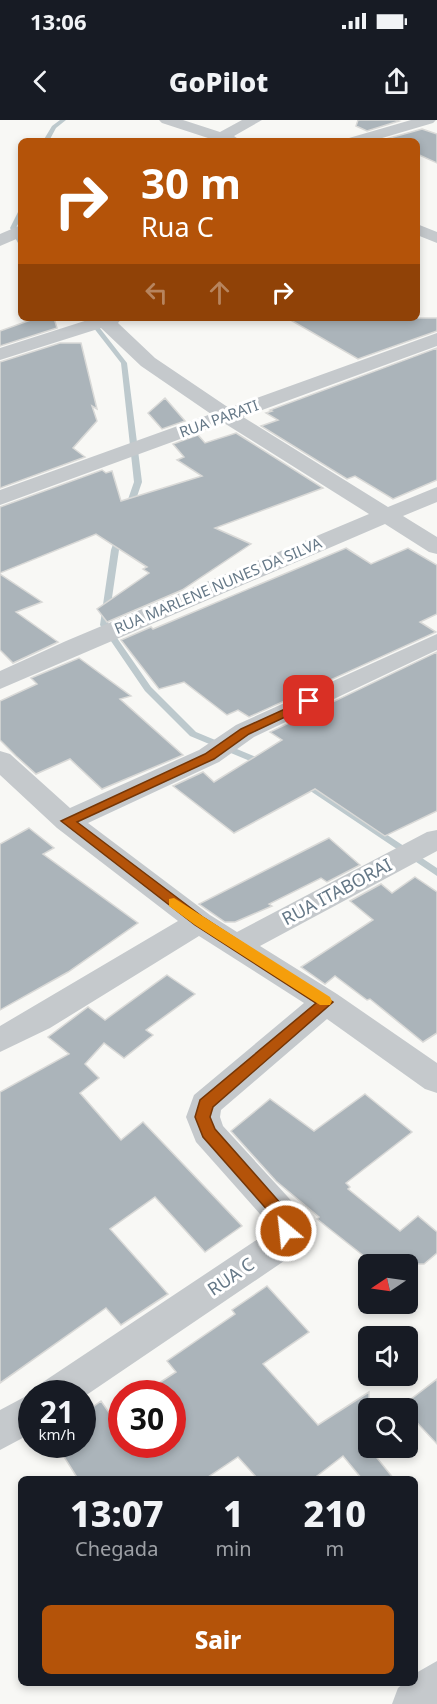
<!DOCTYPE html>
<html lang="pt">
<style>
body{margin:0;font-family:"Noto Sans",sans-serif;background:#20242c;color:#f1f3f6;height:100vh;display:flex;flex-direction:column;font-size:22px;white-space:nowrap}
*{box-sizing:border-box;margin:0}
p{font-size:20px;color:#9ea1a6}
.icon{flex:none;width:33px;height:33px;fill:none;stroke:currentColor;stroke-width:2;stroke-linecap:round;stroke-linejoin:round}
.map{position:relative;flex:1;overflow:hidden}
.sheet{position:absolute;left:18px;top:1356px;width:400px;height:210px;display:flex;flex-direction:column;background:#171b24;border-radius:9px;box-shadow:0 3px 9px #0003}
.sheet>*{flex:none}
.banner{position:absolute;left:18px;top:18px;width:402px;height:183px;border-radius:9px;box-shadow:0 3px 9px #0003;background:#b45309;color:#fff;overflow:hidden}
.needle{width:39px;rotate:257deg}
.buttons{position:absolute;left:358px;top:1134px;display:grid;gap:12px}
.buttons a{display:grid;place-items:center;width:60px;height:60px;border-radius:9px;background:#171b24;box-shadow:0 3px 9px #0003;font-size:30px}
.speed{position:absolute;left:18px;top:1260px;display:flex;gap:12px;font-size:30px;font-weight:700;text-align:center}
.speed>*{display:grid;place-content:center;width:78px;height:78px;border-radius:50%;background:#171b24;box-shadow:0 3px 9px #0003;line-height:1}
.speed small{font-size:15px;font-weight:400}
.speed .limit{border:9px solid #d22;background:#fff;color:#111}
.pin{position:absolute;display:grid;place-items:center;width:51px;height:51px;color:#fff;margin:-26px;border-radius:12px;box-shadow:0 3px 9px #0006}
.me{position:absolute;width:66px;margin:-33px;rotate:332deg;stroke-linejoin:round;filter:drop-shadow(0 0 4px #0008)}
.turn{display:flex;align-items:center;gap:21px;height:126px;padding:0 24px;font-size:27px}
.turn .icon{width:78px;height:78px;stroke-width:2.5}
.turn b{display:block;font-size:42px;line-height:51px}
.lanes{display:flex;align-items:center;height:57px;padding:0 24px;background:#0003;justify-content:center;gap:30px;direction:ltr}
.lanes .off{opacity:.35}
.eta{display:flex;justify-content:space-evenly;align-items:center;height:102px;text-align:center}
.eta b{font-size:36px;font-weight:800;line-height:42px}
.action{display:flex;gap:12px;margin-top:auto;padding:12px 24px}
.action a{flex:1;height:69px;border-radius:9px;background:#b45309;color:#fff;font-size:24px;font-weight:800;line-height:69px;text-align:center}
.status{display:flex;justify-content:space-between;align-items:center;height:42px;padding:0 30px;background:#171b24;direction:ltr}
.status svg{height:16px;fill:currentColor}
header{display:flex;justify-content:space-between;align-items:center;height:78px;padding:0 24px;background:#171b24;font-size:27px;font-weight:800}
.map>svg:first-child{display:block}
.lines{fill:none;stroke-linecap:round;stroke-linejoin:round}
.stream{fill:#bdc9cd;fill-rule:evenodd}
.building{fill:#abb4ba;stroke:#d9d9d7;stroke-width:1.5}
.street{fill:#c5c9cc;fill-rule:evenodd}
.route{fill:#b45309;stroke:#753606;stroke-width:1.5}
.slow{fill:#f59e0b}
.labels{text-anchor:middle;stroke-width:6;stroke-linejoin:round;paint-order:stroke}
.far-street-label{font-size:15px;fill:#657887;stroke:#fff}
.street-label{font-size:18px;fill:#657887;stroke:#fff}
</style>
<div class="status"><b>13:06</b><svg viewBox="0 0 49 12"><path d="M0 12V9h3v3zM5 12V6h3v6zM10 12V3h3v9zM15 12V0h3v12zM26 1h20v11H26zM47 4h2v5h-2z"/></svg></div>
<header><svg class="icon" aria-label="back" viewBox="0 0 24 24"><path d="M15 5l-7 7 7 7"/></svg>GoPilot<svg class="icon" aria-label="share" viewBox="0 0 24 24"><path d="M12 15V3M7 8l5-5 5 5M5 13v7h14v-7"/></svg></header>
<div class="map">
<svg width="437" height="1584" viewBox="0 0 437 1584">
<rect width="100%" height="100%" fill="#f8f8f5"/>
<g class="lines">
<!-- stream -->
<path class="stream" d="M60,0h6l-10,8 -7,13h-6l9,-15z
M21,90v8l-5,10 5,9v8l-3,-2 -8,-15 8,-16z
M86,198h6l35,45 15,119 -9,26 -4,2 -4,-2 9,-26 -13,-119z
M117,413h3l4,2 -5,15 -11,75 43,62 45,45 72,30 2,2 -2,2h-6l-72,-30 -45,-45 -45,-66 11,-75z
M303,659l134,89v8l-137,-92 -2,-2z"/>
</g>
<!-- building -->
<path class="building" d="M358,0h37l4,1 -32,10 -11,-5z
M422,9l15,5v29l-20,-9v-13l-31,-2z
M36,198h18l3,10 -57,18v-15z
M287,198h150v13l-79,28z
M60,223h21l16,66 -5,-3 5,15 -24,27 12,9 -85,31v-126z
M437,228v132l-44,19 -38,-23 -8,3 -86,-53 17,-6 -12,-7 6,-2 -2,-1z
M165,278l20,23 -23,8 -14,-16z
M236,313l87,55 -108,40 36,16 -69,46 -75,32 -10,-13 52,-36 -6,-4 4,-2 -51,-33 -96,39v-66l102,-37 4,3 6,-2 9,30 81,-25 -25,-16 7,-3 -11,-13 25,-9 7,8z
M346,428l25,16 37,-16 29,17v49l-17,8 16,10 -187,85 -11,-7 -11,5 -43,-33 -25,7 -38,-49 30,-13 2,2z
M0,454l42,28 -26,10 42,30 -45,21 -13,-13z
M437,532v159l-52,25 -70,-47 -81,44 -61,-47 30,-14 11,10 68,-42 -12,-8z
M79,538l52,38 -11,3 63,56 -81,34 -32,-30 -34,15 -20,-18 -16,-16v-39l37,-17 -6,-6z
M29,708l25,20 -11,6 95,69 -70,49 -68,38v-166z
M329,718l31,27 -33,17 -6,-4 -52,26 3,2 -37,16h-10l-26,-18z
M415,757l22,15v141l-14,9 -53,-43 -3,1 -32,-24 -10,8 -24,-17 72,-47 -23,-19 31,-17 11,9z
M167,855l28,19 -49,36 7,5 -29,23 -20,-15 -19,21 14,14 -19,15 41,47 22,-18 99,104 -37,26 -50,-55 -45,32 58,65 -47,31 -15,-17 -106,75v-291l69,-38 -21,-17 40,-30 17,13z
M365,974l47,38 -66,51 4,4 -2,2 52,42 18,-15 19,16v21l-13,11h-50l-57,-45 2,-2 -43,-36 -45,-50 39,-32 44,32z
M267,1166l42,46 -46,32 55,61 51,-33v56l25,31h-32l-19,-23 -30,23h-55l-20,-22 -33,22h-127l-17,-27 11,-8h10v-29l19,-14 9,13 12,-7v37h50v-50h-30l34,-22 -9,-11 68,-47 -3,-4z
M437,1259v65l-29,-31v-5l-6,-2z"/>
<g class="lines">
<!-- street -->
<path class="street" d="M159,0h24l37,12 22,-12h20l-28,16 7,5h-35l2,-3 -46,-15z
M411,0h25l-3,3 -61,18h-25l2,-3z
M417,104l20,8v11l-20,-8z
M21,105v12l-21,9v-12z
M94,198h28l-4,5 37,35 74,50 208,-75v13l-194,71 145,90 49,-20v15l-34,14 34,21v17l-8,-2 -44,-28 -385,165v-18l66,-30 303,-127 -145,-91 -224,82v-15l211,-76 -70,-48 -40,-38 -101,32v-12z
M437,514v16l-183,87 -35,25 -131,61 122,92 27,17 190,-100 10,-2v21l-177,95 77,48 100,69v30l-12,-4 -98,-70 -106,91 -1,7 3,9 75,82 7,23 -12,24 -211,143v-4h-44l5,-12 224,-149 1,-10 -72,-81 -10,-25 8,-22 110,-92 -105,-67 -149,92 -50,24v-26l178,-105 -121,-93 -57,-53v-24l10,3 60,54 129,-58 37,-25z
M32,1273v40l-32,17v-40z
M437,1541v43h-45l6,-16 6,-5h12v-10z"/>
</g>
<!-- route -->
<path class="route" d="M309,578l6,3 -2,3 -64,30 -35,25 -137,63 127,96 129,84 -120,105 -3,10 5,12 75,85 5,17 -3,5h-11l-4,-15 -74,-84 -8,-20 5,-17 116,-97 -121,-78 -134,-104 144,-67 36,-25z"/>
<!-- slow -->
<path class="slow" d="M174,778l156,99 2,4 -2,4h-10l-125,-80 -26,-19v-7z"/>
<g class="labels">
<!-- far-street labels -->
<g class="far-street-label">
<text transform="translate(219 299) rotate(-20)" y="5">RUA PARATI</text>
<text transform="translate(218 466) rotate(-23)" y="5">RUA MARLENE NUNES DA SILVA</text>
</g>
<!-- street labels -->
<g class="street-label">
<text transform="translate(337 772) rotate(-28)" y="6">RUA ITABORAI</text>
<text transform="translate(231 1157) rotate(-34)" y="6">RUA C</text>
</g>
</g>
</svg>
<div class="buttons">
<a><svg class="needle" viewBox="-14 -14 28 28"><path d="M0-13l5 13h-10z" fill="#e53935"/><path d="M0 13l5-13h-10z" fill="#9ea1a6"/></svg></a>
<a><svg class="icon" aria-label="sound" viewBox="0 0 24 24"><path d="M4 9h4l5-4v14l-5-4H4zM17 9q2 3 0 6"/></svg></a>
<a><svg class="icon" aria-label="search" viewBox="0 0 24 24"><circle cx="10" cy="10" r="6"/><path d="M15 15l6 6"/></svg></a>
</div>
<div class="speed"><div>21<small>km/h</small></div><div class="limit">30</div></div>
<div class="pin" style="left:309px;top:581px;background:#d93025"><svg class="icon" aria-label="arrive" viewBox="0 0 24 24"><path d="M6 21V4h12l-3 4 3 4H6"/></svg></div>
<svg class="me" style="left:286px;top:1111px" viewBox="-20 -20 40 40"><circle r="17" fill="#b45309" stroke="#fff" stroke-width="3"/><path d="M0-11L8 9 0 5-8 9z" fill="#fff"/></svg>
<div class="banner">
<div class="turn"><svg class="icon" aria-label="right" viewBox="0 0 24 24"><path d="M7 20v-9h11M14 6l5 5-5 5"/></svg><div><b>30 m</b>Rua C</div></div>
<div class="lanes"><svg class="icon off" aria-label="left" viewBox="0 0 24 24"><path d="M17 20v-9H6M10 6l-5 5 5 5"/></svg><svg class="icon off" aria-label="ahead" viewBox="0 0 24 24"><path d="M12 20V5M6 11l6-6 6 6"/></svg><svg class="icon" aria-label="right" viewBox="0 0 24 24"><path d="M7 20v-9h11M14 6l5 5-5 5"/></svg></div>
</div>
<section class="sheet">
<div class="eta">
<div><b>13:07</b><p>Chegada</p></div>
<div><b>1</b><p>min</p></div>
<div><b>210</b><p>m</p></div>
</div>
<div class="action"><a>Sair</a></div>
</section>
</div>
